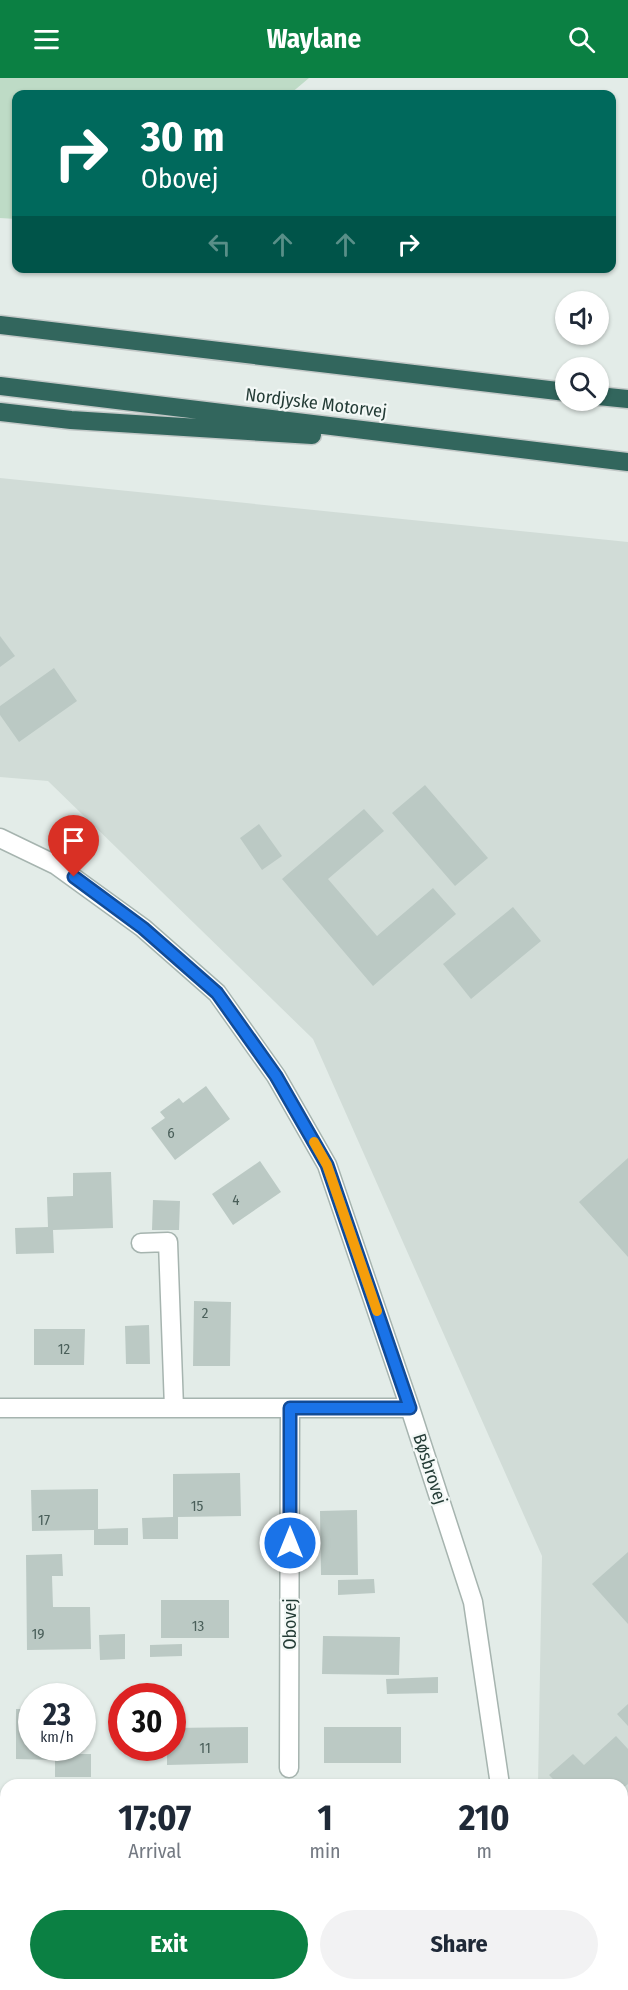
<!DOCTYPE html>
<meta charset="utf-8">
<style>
body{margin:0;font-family:"Fira Sans Condensed",sans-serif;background:#f2f2f3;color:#1f2937;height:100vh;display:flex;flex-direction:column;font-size:22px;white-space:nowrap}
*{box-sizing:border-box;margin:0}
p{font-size:20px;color:#747a83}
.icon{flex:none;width:33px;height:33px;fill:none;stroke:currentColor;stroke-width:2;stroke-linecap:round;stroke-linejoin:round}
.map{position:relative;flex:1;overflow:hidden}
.sheet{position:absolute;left:0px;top:1701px;width:628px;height:212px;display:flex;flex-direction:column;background:#fff;border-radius:18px 18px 0 0;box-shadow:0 2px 4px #0004}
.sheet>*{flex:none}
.top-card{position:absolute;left:12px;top:12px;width:604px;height:183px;border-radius:12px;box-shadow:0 2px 4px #0004;background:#00695c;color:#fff;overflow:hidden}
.buttons{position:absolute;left:555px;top:213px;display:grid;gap:12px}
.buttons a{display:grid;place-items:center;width:54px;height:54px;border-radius:50%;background:#fff;box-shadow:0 2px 4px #0004;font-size:30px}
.speed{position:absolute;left:18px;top:1605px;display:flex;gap:12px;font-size:30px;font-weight:700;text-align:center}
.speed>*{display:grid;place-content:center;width:78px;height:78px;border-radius:50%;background:#fff;box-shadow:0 2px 4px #0004;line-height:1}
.speed small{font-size:15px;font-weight:400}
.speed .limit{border:9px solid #d22;background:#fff;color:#111}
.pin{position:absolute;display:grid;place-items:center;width:51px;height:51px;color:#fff;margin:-62px -26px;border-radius:50% 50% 50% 0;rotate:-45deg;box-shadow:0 0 6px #0007}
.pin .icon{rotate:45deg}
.me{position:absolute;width:66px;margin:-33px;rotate:0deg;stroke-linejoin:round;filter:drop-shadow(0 0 4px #0008)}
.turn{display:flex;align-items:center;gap:21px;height:126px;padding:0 30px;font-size:27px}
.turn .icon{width:78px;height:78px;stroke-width:2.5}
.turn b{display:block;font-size:42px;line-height:51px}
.lanes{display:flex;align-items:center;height:57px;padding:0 30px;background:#0003;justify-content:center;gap:30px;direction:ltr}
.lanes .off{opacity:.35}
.eta{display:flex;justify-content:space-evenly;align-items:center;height:102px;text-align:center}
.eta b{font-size:36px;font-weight:700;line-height:42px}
.primary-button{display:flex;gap:12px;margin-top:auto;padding:12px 30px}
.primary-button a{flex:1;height:69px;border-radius:36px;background:#0b8043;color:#fff;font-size:24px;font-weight:700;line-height:69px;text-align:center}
.primary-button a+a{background:#f2f2f3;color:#1f2937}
header{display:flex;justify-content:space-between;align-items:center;height:78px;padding:0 30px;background:#0b8043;color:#fff;font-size:27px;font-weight:700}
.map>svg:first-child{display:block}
.built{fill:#d1dcd7}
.green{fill:#bedbc6}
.building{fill:#bbc9c4}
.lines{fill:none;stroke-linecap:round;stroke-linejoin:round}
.minor-casing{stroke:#a6b4af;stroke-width:21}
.highway-casing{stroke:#c2c8c7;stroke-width:21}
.minor{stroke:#fff;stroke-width:18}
.highway{stroke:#32665d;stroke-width:18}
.route-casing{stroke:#114b97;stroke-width:15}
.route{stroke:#1a73e8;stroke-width:10}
.slow{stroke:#f59e0b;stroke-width:10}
.labels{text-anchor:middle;stroke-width:4.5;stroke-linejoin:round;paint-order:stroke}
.number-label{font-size:15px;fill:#4a5f5a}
.street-label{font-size:18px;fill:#243c36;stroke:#f3f8f6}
</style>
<header><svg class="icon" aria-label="menu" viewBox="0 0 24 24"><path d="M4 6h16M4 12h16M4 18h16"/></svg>Waylane<svg class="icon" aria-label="search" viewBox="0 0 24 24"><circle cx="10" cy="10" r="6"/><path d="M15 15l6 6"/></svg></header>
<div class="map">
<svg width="628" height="1912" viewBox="0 0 628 1912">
<rect width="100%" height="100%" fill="#e3ece8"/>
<!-- built -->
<path class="built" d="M0,400l628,64v1448h-93v-5l87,-1v-199h-84l4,-229 -229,-517 -265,-258 -48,-4z"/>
<!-- green -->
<path class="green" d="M0,0h309l-19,16h-274v125l-16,-1z
M0,1802h6v104h121v6h-127z"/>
<!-- building -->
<path class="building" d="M0,558l15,20 -15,11z
M54,590l23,33 -58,41 -19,-27v-9z
M425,707l63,73 -33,28 -63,-73z
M364,731l20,22 -56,48 49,57 56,-48 23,26 -83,72 -91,-107z
M259,746l23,32 -20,14 -22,-32z
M513,829l28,34 -70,58 -28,-35z
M206,1008l24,33 -55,41 -24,-32 14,-10 -5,-6 19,-14 4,5z
M628,1080v99l-49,-55z
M260,1083l21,31 -48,33 -21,-31z
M111,1094l2,56 -60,2 1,23 -38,1 -1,-26 33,-1 -1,-30 26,-1v-23z
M153,1122l27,1 -1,29h-27z
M194,1223l37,1 -1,64h-37z
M149,1247l1,39h-24l-1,-38z
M34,1251h51l-1,36h-50z
M240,1395l1,43 -63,1v22h-35l-1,-21 31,-1v-43z
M98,1411v40l30,-1v17h-34v-15l-62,1 -1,-41z
M357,1432l1,65h-37l-1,-64z
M628,1474v72l-36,-40z
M62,1476l1,22h-11l1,31h37l1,42 -64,1 -1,-95z
M374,1501l1,14 -37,2v-15z
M161,1522h68v38h-68z
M125,1556v25l-25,1 -1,-25z
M323,1558l77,1 -1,38 -77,-1z
M182,1566v12l-32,1v-12z
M438,1599v16l-51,1 -1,-15z
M628,1626v22l-11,-12z
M16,1631h16v39h25v6h34v23h-36v-17l-39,-1z
M248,1649v36l-81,2v-17h5v-20z
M324,1649h77v36h-77z
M616,1658l12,13v35l-6,5v-4h-63l-10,-10 24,-21 11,11z
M177,1906h68v6h-68z
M322,1906h120v6l-120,-2z
M587,1906h26l4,6h-37z"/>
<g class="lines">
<!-- minor casing -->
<g class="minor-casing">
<path id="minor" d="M0,760l56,27 87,63 74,65 59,83 51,89 83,243 63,194 27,183
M141,1165l27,-1 6,166
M0,1330h410
M289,1690l1,-360
M492,1912l1,-6"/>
</g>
<!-- highway casing -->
<g class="highway-casing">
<path id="highway" d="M0,247l566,67
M0,308l628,76
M598,318l30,3
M0,334l71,8 241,15"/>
</g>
<!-- minor -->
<use href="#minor" class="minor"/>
<!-- highway -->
<use href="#highway" class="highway"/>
</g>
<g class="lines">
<!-- route casing -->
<g class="route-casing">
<path id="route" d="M74,799l69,51 74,65 59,83 51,89 83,243h-120v135"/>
</g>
<!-- route -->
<use href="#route" class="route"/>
<!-- slow -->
<path class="slow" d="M314,1064l13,23 50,146"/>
</g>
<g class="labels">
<!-- number labels -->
<g class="number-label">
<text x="171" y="1060">6</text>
<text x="236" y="1127">4</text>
<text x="205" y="1240">2</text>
<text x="64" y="1276">12</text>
<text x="197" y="1433">15</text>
<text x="44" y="1447">17</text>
<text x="198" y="1553">13</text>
<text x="38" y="1561">19</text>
<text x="205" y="1675">11</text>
</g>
<!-- street labels -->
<g class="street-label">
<text transform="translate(316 325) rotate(7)" y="6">Nordjyske Motorvej</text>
<text transform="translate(430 1391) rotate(72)" y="6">Bøsbrovej</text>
<text transform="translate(290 1546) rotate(-90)" y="6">Obovej</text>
</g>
</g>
</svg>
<div class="buttons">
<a><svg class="icon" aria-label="sound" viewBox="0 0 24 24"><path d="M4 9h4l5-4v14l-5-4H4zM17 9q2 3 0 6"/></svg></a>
<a><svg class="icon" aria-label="search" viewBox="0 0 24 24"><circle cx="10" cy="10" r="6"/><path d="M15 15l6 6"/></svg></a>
</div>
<div class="speed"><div>23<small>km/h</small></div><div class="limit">30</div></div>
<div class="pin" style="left:74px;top:799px;background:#d93025"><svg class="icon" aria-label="arrive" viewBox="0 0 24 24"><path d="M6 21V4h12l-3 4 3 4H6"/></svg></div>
<svg class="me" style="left:290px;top:1465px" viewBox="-20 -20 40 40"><circle r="17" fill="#1a73e8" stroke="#fff" stroke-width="3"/><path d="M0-11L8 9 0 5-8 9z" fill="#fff"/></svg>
<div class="top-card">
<div class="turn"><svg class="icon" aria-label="right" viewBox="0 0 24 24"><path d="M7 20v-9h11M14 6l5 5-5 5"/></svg><div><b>30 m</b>Obovej</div></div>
<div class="lanes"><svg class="icon off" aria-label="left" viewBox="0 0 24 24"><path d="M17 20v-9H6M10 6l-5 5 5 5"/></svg><svg class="icon off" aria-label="ahead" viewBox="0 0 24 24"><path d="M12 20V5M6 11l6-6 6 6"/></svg><svg class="icon off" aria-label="ahead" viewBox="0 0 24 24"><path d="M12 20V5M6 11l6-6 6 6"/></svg><svg class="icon" aria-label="right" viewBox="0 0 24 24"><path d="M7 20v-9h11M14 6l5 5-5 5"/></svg></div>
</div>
<section class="sheet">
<div class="eta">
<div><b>17:07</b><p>Arrival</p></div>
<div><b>1</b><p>min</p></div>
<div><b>210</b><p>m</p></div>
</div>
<div class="primary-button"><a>Exit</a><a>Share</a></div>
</section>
</div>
